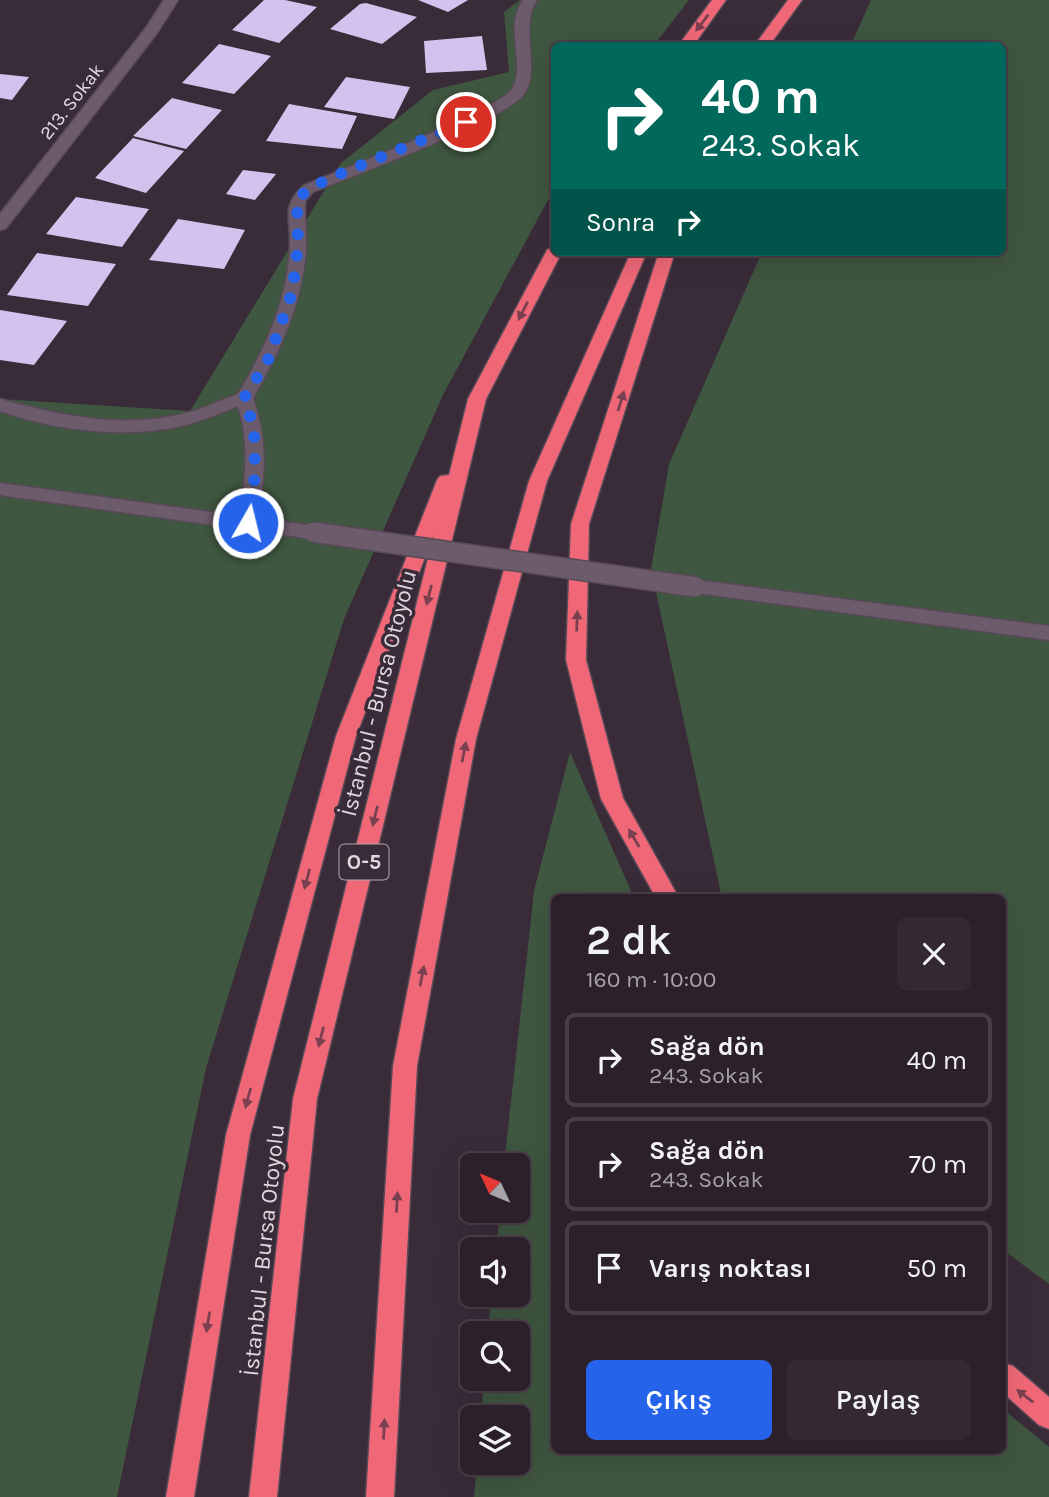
<!DOCTYPE html>
<html lang="tr">
<meta charset="utf-8">
<style>
body{margin:0;font-family:Karla,sans-serif;background:#342833;color:#f1f3f6;height:100vh;display:flex;flex-direction:column;font-size:26px;white-space:nowrap}
*{box-sizing:border-box;margin:0}
p{font-size:23px;color:#a6a3a9}
.icon{flex:none;width:38px;height:38px;fill:none;stroke:currentColor;stroke-width:2;stroke-linecap:round;stroke-linejoin:round}
.map{position:relative;flex:1;overflow:hidden}
.side{position:absolute;left:551px;top:894px;width:455px;height:560px;display:flex;flex-direction:column;background:#2c202b;border-radius:10px;box-shadow:0 7px 28px #0002,0 0 0 2px #483e47}
.side>*{flex:none}
.guide{position:absolute;left:551px;top:42px;width:455px;height:214px;border-radius:10px;box-shadow:0 7px 28px #0002,0 0 0 2px #483e47;background:#00695c;color:#fff;overflow:hidden}
.needle{width:46px;rotate:314deg}
.controls{position:absolute;left:460px;top:1153px;display:grid;gap:14px}
.controls a{display:grid;place-items:center;width:70px;height:70px;border-radius:10px;background:#2c202b;box-shadow:0 7px 28px #0002,0 0 0 2px #483e47;font-size:35px}
.pin{position:absolute;display:grid;place-items:center;width:60px;height:60px;color:#fff;margin:-30px;border:4px solid #fff;border-radius:50%;box-shadow:0 2px 7px #0007}
.me{position:absolute;width:77px;margin:-38px;rotate:8deg;stroke-linejoin:round;filter:drop-shadow(0 0 5px #0008)}
.turn{display:flex;align-items:center;gap:24px;height:147px;padding:0 35px;font-size:32px}
.turn .icon{width:91px;height:91px;stroke-width:2.5}
.turn b{display:block;font-size:49px;line-height:60px}
.then{display:flex;align-items:center;height:66px;padding:0 35px;background:#0003;gap:14px;font-size:26px}
.round{display:grid;place-items:center;flex:none;width:74px;height:74px;border-radius:10px;background:#342833}
.head{display:flex;align-items:center;justify-content:space-between;height:119px;padding:0 35px}
h1{font-size:42px;font-weight:600;line-height:52px}
.cta{display:flex;gap:14px;margin-top:auto;padding:14px 35px}
.cta a{flex:1;height:80px;border-radius:10px;background:#2563eb;color:#fff;font-size:28px;font-weight:600;line-height:80px;text-align:center}
.cta a+a{background:#342833;color:#f1f3f6}
ul{padding:0;list-style:none}
li{display:flex;align-items:center;gap:21px;height:94px;margin:0 14px 10px;padding:0 21px;border:4px solid #483e47;border-radius:10px}
li div{flex:1}
li b{display:block;font-size:26px}
li em{font-style:normal}
.map>svg:first-child{display:block}
.green{fill:#3f5640}
.building{fill:#d1c2ee}
.lines{fill:none;stroke-linecap:round;stroke-linejoin:round}
.minor-casing{stroke:#574a56;stroke-width:3}
.highway-casing{stroke:#574a56;stroke-width:3}
.minor{fill:#6c5b6b;fill-rule:evenodd}
.highway{fill:#f06878;fill-rule:evenodd}
.minor-bridge-casing{stroke:#574a56;stroke-width:22;stroke-linecap:butt}
.minor-bridge{stroke:#6c5b6b;stroke-width:19}
.oneway{fill:#7a404f}
.route{stroke:#2563eb;stroke-width:12;stroke-dasharray:0 21.6}
.labels{text-anchor:middle;stroke-width:7;stroke-linejoin:round;paint-order:stroke}
.far-street-label{font-size:19px;fill:#e1d7e0;stroke:#3a2b39}
.shield{fill:#3a2b39;stroke:#afa3ae;stroke-width:2}
.shield-label{font-size:21px;font-weight:bold;fill:#e1d7e0}
.street-label{font-size:23px;fill:#e1d7e0;stroke:#3a2b39}
</style>
<div class="map">
<svg width="1049" height="1497" viewBox="0 0 1049 1497">
<rect width="100%" height="100%" fill="#3a2b39"/>
<!-- green -->
<path class="green" d="M520,0h169l-35,45 -99,1v141l-112,208 -99,224 -138,449 -89,429h-117v-1098l190,12 151,-248 92,-73 76,-18 -5,-60z
M871,0h178v1284l-46,-34v-352h-281l-71,-329 18,-105 93,-212h241v-206l-152,-1z
M570,752l64,146h-79v553h448v-42l46,38v50h-575l3,-34h41v-45l-37,-1 3,-38h34v-45l-30,-1 3,-38h27v-45l-22,-1 4,-38h18v-45l-14,-1 30,-274z"/>
<!-- building -->
<path class="building" d="M264,0h21l32,7 -38,36 -47,-13z
M418,0h50l-20,12z
M366,3l51,14 -35,27 -52,-15 30,-25z
M482,36l5,34 -61,3 -2,-32z
M219,44l52,12 -37,38 -52,-11z
M0,74l29,3 -17,23 -12,-2z
M346,77l64,10 -16,32 -70,-12z
M172,98l50,12 -36,39 -53,-13z
M289,104l68,12 -15,33 -76,-8z
M133,138l51,13 -38,42 -51,-15z
M243,170l33,4 -21,26 -29,-6z
M76,197l73,12 -27,38 -76,-13z
M178,219l67,11 -21,39 -75,-9z
M37,253l79,11 -28,42 -81,-11z
M0,310l67,11 -33,44 -34,-5z"/>
<g class="lines">
<!-- minor casing -->
<g class="minor-casing">
<path id="minor" d="M164,0h14l-21,33 -151,195 -6,2v-16l146,-186z
M523,0h14c-19,29 5,66 -13,94 -18,26 -173,82 -211,98l-8,9c-1,16 2,33 1,49 -4,54 -26,102 -53,148 15,44 12,74 5,120l62,9 2,5 -2,5 -7,2 -313,-44v-12l240,33c5,-38 10,-73 -2,-110 -19,8 -37,15 -56,20 -59,13 -126,5 -182,-15v-12c59,16 120,30 182,15 19,-4 37,-13 56,-20 27,-45 50,-94 52,-148 1,-28 -9,-39 13,-60 33,-15 196,-75 209,-97 15,-27 -9,-59 11,-89z
M696,580l353,46v14l-360,-48 -3,-5 3,-5z"/>
</g>
<!-- highway casing -->
<g class="highway-casing">
<path id="highway" d="M712,0h14l-33,46h-15z
M788,0h14l-33,46h-15z
M555,245v7h7l-76,147 -169,700 -40,398h-28l44,-398 141,-565 -78,202 -106,399 -56,362h-28l60,-362 110,-399 101,-256 3,-4 9,-1 19,-76 79,-149z
M631,252h16l-100,229 -71,258 -59,327 -23,431h-28l27,-431 63,-327 73,-258z
M659,252h16l-86,272 -3,136 37,138 56,100h-23l-55,-99 -35,-139 5,-136z
M1003,1363l10,3 36,31v32l-10,-4 -36,-32z"/>
</g>
<!-- minor -->
<use href="#minor" class="minor"/>
<!-- highway -->
<use href="#highway" class="highway"/>
<!-- minor-bridge casing -->
<g class="minor-bridge-casing">
<path id="minor-bridge" d="M313,532l383,55"/>
</g>
<!-- minor-bridge -->
<use href="#minor-bridge" class="minor-bridge"/>
</g>
<!-- one-way arrows -->
<defs><path id="oneway-solid" d="M-6-.8H1V-3.2L6.5 0L1 3.2V.8H-6Z" transform="scale(1.75)"/></defs>
<g class="oneway">
<use href="#oneway-solid" transform="translate(702 23) rotate(127)"/>
<use href="#oneway-solid" transform="translate(523 311) rotate(117)"/>
<use href="#oneway-solid" transform="translate(621 401) rotate(-73)"/>
<use href="#oneway-solid" transform="translate(429 595) rotate(104)"/>
<use href="#oneway-solid" transform="translate(577 621) rotate(-88)"/>
<use href="#oneway-solid" transform="translate(464 752) rotate(-79)"/>
<use href="#oneway-solid" transform="translate(375 816) rotate(104)"/>
<use href="#oneway-solid" transform="translate(634 838) rotate(-120)"/>
<use href="#oneway-solid" transform="translate(307 879) rotate(105)"/>
<use href="#oneway-solid" transform="translate(422 976) rotate(-79)"/>
<use href="#oneway-solid" transform="translate(321 1037) rotate(104)"/>
<use href="#oneway-solid" transform="translate(248 1098) rotate(105)"/>
<use href="#oneway-solid" transform="translate(397 1202) rotate(-87)"/>
<use href="#oneway-solid" transform="translate(208 1322) rotate(99)"/>
<use href="#oneway-solid" transform="translate(1025 1396) rotate(-142)"/>
<use href="#oneway-solid" transform="translate(384 1429) rotate(-87)"/>
</g>
<g class="lines">
<!-- route -->
<path class="route" d="M248,523l7,-48 -1,-47 -10,-30 24,-38 24,-67 6,-46 -1,-47 11,-11 25,-12 133,-55"/>
</g>
<g class="labels">
<!-- far-street labels -->
<g class="far-street-label">
<text transform="translate(71 101) rotate(-52)" y="7">213. Sokak</text>
</g>
<!-- shield labels -->
<rect class="shield" x="339.5" y="844.5" width="49" height="35" rx="5"/>
<g class="shield-label">
<text x="364" y="869">O-5</text>
</g>
<!-- street labels -->
<g class="street-label">
<text transform="translate(378 693) rotate(-76)" y="8">İstanbul - Bursa Otoyolu</text>
<text transform="translate(263 1250) rotate(-84)" y="8">İstanbul - Bursa Otoyolu</text>
</g>
</g>
</svg>
<div class="controls">
<a><svg class="needle" viewBox="-14 -14 28 28"><path d="M0-13l5 13h-10z" fill="#e53935"/><path d="M0 13l5-13h-10z" fill="#a6a3a9"/></svg></a>
<a><svg class="icon" aria-label="sound" viewBox="0 0 24 24"><path d="M4 9h4l5-4v14l-5-4H4zM17 9q2 3 0 6"/></svg></a>
<a><svg class="icon" aria-label="search" viewBox="0 0 24 24"><circle cx="10" cy="10" r="6"/><path d="M15 15l6 6"/></svg></a>
<a><svg class="icon" aria-label="layers" viewBox="0 0 24 24"><path d="M12 4l9 5-9 5-9-5zM3 14l9 5 9-5"/></svg></a>
</div>
<div class="pin" style="left:466px;top:122px;background:#d93025"><svg class="icon" aria-label="arrive" viewBox="0 0 24 24"><path d="M6 21V4h12l-3 4 3 4H6"/></svg></div>
<svg class="me" style="left:248px;top:523px" viewBox="-20 -20 40 40"><circle r="17" fill="#2563eb" stroke="#fff" stroke-width="3"/><path d="M0-11L8 9 0 5-8 9z" fill="#fff"/></svg>
<div class="guide">
<div class="turn"><svg class="icon" aria-label="right" viewBox="0 0 24 24"><path d="M7 20v-9h11M14 6l5 5-5 5"/></svg><div><b>40 m</b>243. Sokak</div></div>
<div class="then">Sonra<svg class="icon" aria-label="right" viewBox="0 0 24 24"><path d="M7 20v-9h11M14 6l5 5-5 5"/></svg></div>
</div>
<section class="side">
<div class="head"><div><h1>2 dk</h1><p>160 m · 10:00</p></div><a class="round"><svg class="icon" aria-label="close" viewBox="0 0 24 24"><path d="M6 6l12 12M18 6L6 18"/></svg></a></div>
<ul>
<li><svg class="icon" aria-label="right" viewBox="0 0 24 24"><path d="M7 20v-9h11M14 6l5 5-5 5"/></svg><div><b>Sağa dön</b><p>243. Sokak</p></div><em>40 m</em></li>
<li><svg class="icon" aria-label="right" viewBox="0 0 24 24"><path d="M7 20v-9h11M14 6l5 5-5 5"/></svg><div><b>Sağa dön</b><p>243. Sokak</p></div><em>70 m</em></li>
<li><svg class="icon" aria-label="arrive" viewBox="0 0 24 24"><path d="M6 21V4h12l-3 4 3 4H6"/></svg><div><b>Varış noktası</b></div><em>50 m</em></li>
</ul>
<div class="cta"><a>Çıkış</a><a>Paylaş</a></div>
</section>
</div>
